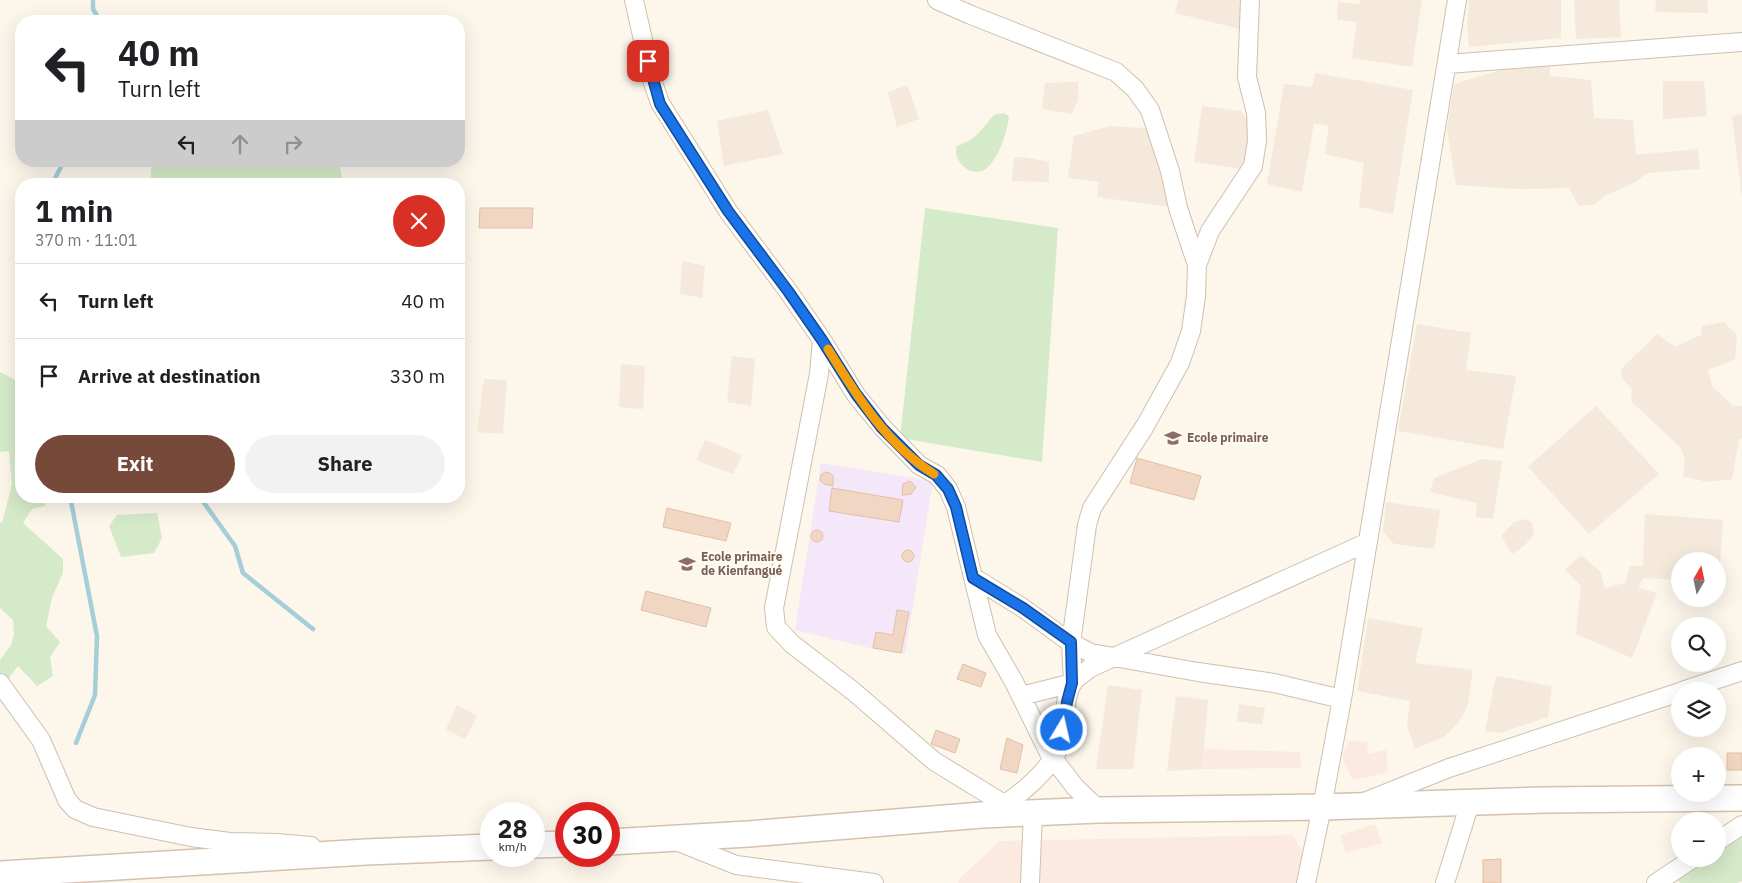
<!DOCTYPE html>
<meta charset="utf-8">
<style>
body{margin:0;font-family:"IBM Plex Sans",sans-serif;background:#f2f2f2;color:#202124;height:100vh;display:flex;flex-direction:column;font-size:19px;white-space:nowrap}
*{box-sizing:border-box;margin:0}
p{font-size:16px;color:#757577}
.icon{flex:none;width:28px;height:28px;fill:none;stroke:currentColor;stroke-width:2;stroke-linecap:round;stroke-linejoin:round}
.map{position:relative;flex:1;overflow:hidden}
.side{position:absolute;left:15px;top:178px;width:450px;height:325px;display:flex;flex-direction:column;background:#fff;border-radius:20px;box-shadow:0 5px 20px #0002}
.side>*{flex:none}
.top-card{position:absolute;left:15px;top:15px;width:450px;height:152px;border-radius:20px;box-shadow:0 5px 20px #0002;background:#fff;color:#202124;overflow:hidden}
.needle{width:32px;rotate:9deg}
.fabs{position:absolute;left:1671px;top:552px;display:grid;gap:10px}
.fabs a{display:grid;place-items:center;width:55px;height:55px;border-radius:50%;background:#fff;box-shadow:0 5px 20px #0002;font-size:25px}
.speed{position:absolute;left:480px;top:802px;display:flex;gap:10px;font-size:25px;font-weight:700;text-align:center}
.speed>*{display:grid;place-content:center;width:65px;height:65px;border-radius:50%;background:#fff;box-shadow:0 5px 20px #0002;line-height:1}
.speed small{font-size:12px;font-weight:400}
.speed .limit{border:8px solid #d22;background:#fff;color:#111}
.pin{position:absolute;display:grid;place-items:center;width:42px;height:42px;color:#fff;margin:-21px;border-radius:10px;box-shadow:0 2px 8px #0006}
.me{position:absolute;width:55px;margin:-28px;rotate:9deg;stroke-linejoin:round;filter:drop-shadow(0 0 4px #0008)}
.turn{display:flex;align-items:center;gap:18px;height:105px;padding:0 20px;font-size:22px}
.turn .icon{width:65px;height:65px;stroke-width:2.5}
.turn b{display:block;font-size:35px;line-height:42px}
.lanes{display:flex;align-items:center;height:48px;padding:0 20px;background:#0003;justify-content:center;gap:25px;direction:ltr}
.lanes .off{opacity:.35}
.round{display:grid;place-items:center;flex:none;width:52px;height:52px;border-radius:26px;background:#f2f2f2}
.overview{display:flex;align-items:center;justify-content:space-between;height:85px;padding:0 20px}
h1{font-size:30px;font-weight:700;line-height:38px}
.cta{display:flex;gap:10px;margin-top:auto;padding:10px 20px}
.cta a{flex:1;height:58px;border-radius:30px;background:#77493a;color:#fff;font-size:20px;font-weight:700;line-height:58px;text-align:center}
.cta a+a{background:#f2f2f2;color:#202124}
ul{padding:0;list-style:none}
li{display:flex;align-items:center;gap:15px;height:75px;padding:0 20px;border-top:1px solid #e0e0e0}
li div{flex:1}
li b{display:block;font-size:19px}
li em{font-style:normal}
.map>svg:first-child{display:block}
.residential{fill:#f4e9da}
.commercial{fill:#fce9e0}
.education{fill:#f3e7f9}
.green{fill:#d5eac9}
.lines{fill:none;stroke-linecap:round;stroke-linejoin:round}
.stream{stroke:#a6ced8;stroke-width:4.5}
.building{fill:#f1d7c3;stroke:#e3bfa4}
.minor-casing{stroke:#cfbfb0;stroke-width:20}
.secondary-casing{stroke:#d4c1b0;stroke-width:28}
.minor{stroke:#fff;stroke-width:18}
.secondary{stroke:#fff;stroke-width:25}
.route-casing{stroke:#114b97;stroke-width:12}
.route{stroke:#1a73e8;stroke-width:9}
.slow{stroke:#f59e0b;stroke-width:9}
.labels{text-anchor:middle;stroke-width:4;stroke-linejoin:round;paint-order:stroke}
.education-label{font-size:12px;font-weight:bold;fill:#785e54;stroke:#fffaf2;text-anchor:start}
</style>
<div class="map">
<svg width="1742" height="883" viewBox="0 0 1742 883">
<rect width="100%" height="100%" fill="#fcf6eb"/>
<!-- residential -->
<path class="residential" d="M1178,0h69l-7,29 -65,-16z
M1360,0h62l-10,67 -60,-9 5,-36 -20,-2 1,-18 22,2z
M1469,0h92v38l-92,9 -2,-20z
M1574,0h45l2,37 -45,2z
M1656,0h51l1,13 -53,-1z
M1550,65v11l41,4 3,38 39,2 3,35 62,-6 2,20 -53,4 -13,10 -30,13 -9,8 -16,2 -10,-18 -51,1 -62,-4 -9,-55 7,-46 47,-14z
M1315,73l98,17 -20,124 -34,-7 5,-44 -39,-9 4,-28 -15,-3 -12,69 -35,-8 17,-100 28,3z
M1663,81h41l3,35 -44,3z
M1078,82v18l-6,14 -30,-5 3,-26z
M907,85l12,34 -22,8 -9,-35z
M1202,106l39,5 8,12 -5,46 -50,-7z
M768,110l15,44 -59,12 -7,-45z
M1742,114v83l-10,-81z
M1110,126l46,3 22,79 -81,-11 2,-15 -31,-4 6,-42z
M1023,157l26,5v20l-37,-1 2,-23z
M682,261l23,5 -3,32 -22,-4z
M1724,322l13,13 -2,24 -27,11 4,16 21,20h9v32l-3,1 -7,40 -25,3 -24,-6 2,-17 -4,-11 -50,-47 1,-12 -10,-11 -1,-9 36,-35 18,13 26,-12 1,-9z
M1417,324l54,9 -5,37 50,6 -13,73 -105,-18z
M732,356l23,3 -4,47 -24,-4z
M621,364l24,2 -2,43 -24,-2z
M484,379l23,1 -4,54 -26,-2z
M1596,406l63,68 -70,60 -61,-67z
M705,440l37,15 -9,19 -37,-14z
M1482,459l20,2 -9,58 -17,-2 1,-14 -47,-11 4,-14z
M1386,502l54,8 -6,39 -40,-5 -11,-12z
M1645,514l78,6 -4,62h-1v-21h-38v19l-37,-2 -5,10 19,5 -25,65 -56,-24 5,-48 -16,-16 16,-15 19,16 5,17 20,-5 5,-17h13z
M1526,519l6,4 2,11 -9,11 -13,9 -11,-18 13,-14z
M1368,618l55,10 -8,35 58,7 -6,38 -9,15 -14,14 -29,12 -8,-23 3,-25 -53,-10z
M1496,676l56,10 -4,31 -48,16 -15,-2z
M1108,685l34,5 -9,79h-37z
M1176,696l32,4 -6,69 -35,2z
M1239,704l26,4 -3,17 -25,-4z
M457,705l20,11 -12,23 -19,-10z"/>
<!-- commercial -->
<path class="commercial" d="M1348,741l20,1 -1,12 19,-4 2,22 -35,8 -9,-17 -1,-7z
M1204,749l96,3 1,16 -99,1z
M1375,824l7,19 -36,10 -6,-18z
M1293,835l11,20 -7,28h-339v-3l42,-39z"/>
<!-- education -->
<path class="education" d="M821,463l112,18 -28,173 -35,-6 -75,-18z"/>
<!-- green -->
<path class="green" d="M1003,113l6,3c-2,16 -9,39 -21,51 -13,14 -37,-5 -31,-21 21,-7 23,-16 37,-31z
M151,161h188l3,17 -80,6h-111z
M925,208l133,20 -16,234 -142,-24z
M0,372l21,11v113h23l1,10 -13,3 -9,14 40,36v13l-11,26 -6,28 14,16 -10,15 3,19 -16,10 -19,-20 -10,13 -8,-1v-18l11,-15 3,-11 -1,-14 -13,-12v-86l2,1 10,-39 -3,-33 -9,1z
M157,513l5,25 -8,15 -33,4 -12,-31 8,-11z
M1742,832v49l-5,2h-57l-4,-5 28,-19h14v-10z"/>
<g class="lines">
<!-- stream -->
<path class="stream" d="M93,0v9l7,12
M52,184l12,-23
M70,496l27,140 -2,59 -19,48
M199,496l36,50 8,27 70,56"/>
</g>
<!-- building -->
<path class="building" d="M480,208h53l-1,20h-53z
M1137,458l64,18 -7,24 -64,-17z
M825,472l5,1 3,3v10l-9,-2 -4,-4 1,-5z
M910,481l6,6 -2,3 -3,4 -9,1 1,-11z
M832,488l71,12 -4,22 -70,-11z
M667,508l64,15 -5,18 -63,-14z
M811 536a6 6 0 1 1 12 0a6 6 0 1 1-12 0Z
M902 556a6 6 0 1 1 12 0a6 6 0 1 1-12 0Z
M646,591l65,17 -5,19 -65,-17z
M897,610l12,2 -8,41 -28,-5 3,-16 17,3z
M963,664l23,9 -5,14 -24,-8z
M936,730l24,9 -5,14 -24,-9z
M1007,738l16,7 -6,28 -17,-4z
M1727,753h15v17h-15z
M1501,859v24h-18v-23z"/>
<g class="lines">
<!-- minor casing -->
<g class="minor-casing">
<path id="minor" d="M634,0l18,80 8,23 68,108 60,80 34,49 34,55 27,33 36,37 18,10 11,14 8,18 31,128 27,47 35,71 26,34 24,23
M937,0l34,15 145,57 19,17 15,21 20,61 8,37 19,57
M1447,64l295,-22
M822,340l-3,34 -45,234 2,19 16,17 61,47 81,70 70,43 29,9 -3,70
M973,577l50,31 48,35 20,10 107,19 76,11 68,16
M0,683l41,57 26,60 8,9 18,8 98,20 39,5 46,1 35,3
M1682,691l60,-20
M1021,696l52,-13 -2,-40 16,-118 5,-17 53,-82 35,-63 11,-32 5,-35 1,-31 13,-34 43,-65 4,-25 -1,-28 -9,-36 3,-77
M1364,802l85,-34 231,-76
M997,808c22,-11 55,-40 63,-63 7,-19 2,-43 12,-61 3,-6 12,-11 18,-16l278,-126
M676,841l60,24 138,18
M1718,841l24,-16
M1306,883l16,-76 20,-108 115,-699
M1445,883l25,-80
M1656,883l36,-24"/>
</g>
<!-- secondary casing -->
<g class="secondary-casing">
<path id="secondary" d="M609,842l139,-8 234,-19 117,-5 223,-3 222,-7 198,-2
M534,845l32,-1
M0,874l366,-22 125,-5"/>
</g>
<!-- minor -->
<use href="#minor" class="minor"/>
<!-- secondary -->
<use href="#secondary" class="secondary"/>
</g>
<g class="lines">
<!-- route casing -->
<g class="route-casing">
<path id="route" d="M648,61l12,43 68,107 60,80 34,49 34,54 26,34 37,37 17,10 12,14 8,18 17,71 50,30 48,34 1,41 -5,19 -5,28"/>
</g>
<!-- route -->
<use href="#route" class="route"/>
<!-- slow -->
<path class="slow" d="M828,349c28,46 59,96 106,125"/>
</g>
<!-- icons -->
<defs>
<g id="school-bare" transform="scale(1.35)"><path d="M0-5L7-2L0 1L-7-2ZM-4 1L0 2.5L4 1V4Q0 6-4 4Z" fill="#8d6e63" stroke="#fffaf2" stroke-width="2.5" paint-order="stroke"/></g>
</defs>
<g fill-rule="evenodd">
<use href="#school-bare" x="1173" y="438"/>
<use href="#school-bare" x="687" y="564"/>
</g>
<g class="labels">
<!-- education labels -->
<g class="education-label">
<text x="1187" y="442">Ecole primaire</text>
<text x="701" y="561">Ecole primaire<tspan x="701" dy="14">de Kienfangué</tspan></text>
</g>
</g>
</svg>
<div class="fabs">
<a><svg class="needle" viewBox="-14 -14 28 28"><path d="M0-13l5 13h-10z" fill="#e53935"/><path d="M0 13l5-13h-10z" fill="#757577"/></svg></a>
<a><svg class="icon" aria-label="search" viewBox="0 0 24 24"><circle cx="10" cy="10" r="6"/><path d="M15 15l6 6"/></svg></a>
<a><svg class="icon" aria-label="layers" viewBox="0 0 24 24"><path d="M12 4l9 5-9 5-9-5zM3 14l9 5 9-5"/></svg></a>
<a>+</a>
<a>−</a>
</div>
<div class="speed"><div>28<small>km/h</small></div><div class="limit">30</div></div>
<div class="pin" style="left:648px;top:61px;background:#d93025"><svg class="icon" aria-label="arrive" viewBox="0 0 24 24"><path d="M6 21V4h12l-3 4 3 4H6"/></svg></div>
<svg class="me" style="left:1062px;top:730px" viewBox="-20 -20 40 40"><circle r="17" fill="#1a73e8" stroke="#fff" stroke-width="3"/><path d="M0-11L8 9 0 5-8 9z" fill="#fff"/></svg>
<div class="top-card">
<div class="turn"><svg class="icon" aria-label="left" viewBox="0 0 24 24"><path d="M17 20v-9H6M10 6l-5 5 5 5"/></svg><div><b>40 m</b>Turn left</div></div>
<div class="lanes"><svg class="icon" aria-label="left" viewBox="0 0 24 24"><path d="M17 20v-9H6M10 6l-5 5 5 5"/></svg><svg class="icon off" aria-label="ahead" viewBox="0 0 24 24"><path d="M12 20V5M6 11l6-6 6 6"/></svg><svg class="icon off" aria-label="right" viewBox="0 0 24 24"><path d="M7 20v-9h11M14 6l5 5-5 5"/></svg></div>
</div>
<section class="side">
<div class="overview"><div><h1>1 min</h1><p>370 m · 11:01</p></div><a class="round" style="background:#d93025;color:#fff"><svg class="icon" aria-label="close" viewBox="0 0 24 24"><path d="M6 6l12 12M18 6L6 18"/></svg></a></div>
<ul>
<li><svg class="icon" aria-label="left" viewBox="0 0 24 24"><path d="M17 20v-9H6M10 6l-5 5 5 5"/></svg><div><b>Turn left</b></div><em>40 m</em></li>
<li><svg class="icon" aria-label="arrive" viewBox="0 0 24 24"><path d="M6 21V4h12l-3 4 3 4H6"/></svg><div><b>Arrive at destination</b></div><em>330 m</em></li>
</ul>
<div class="cta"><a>Exit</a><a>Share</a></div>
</section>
</div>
